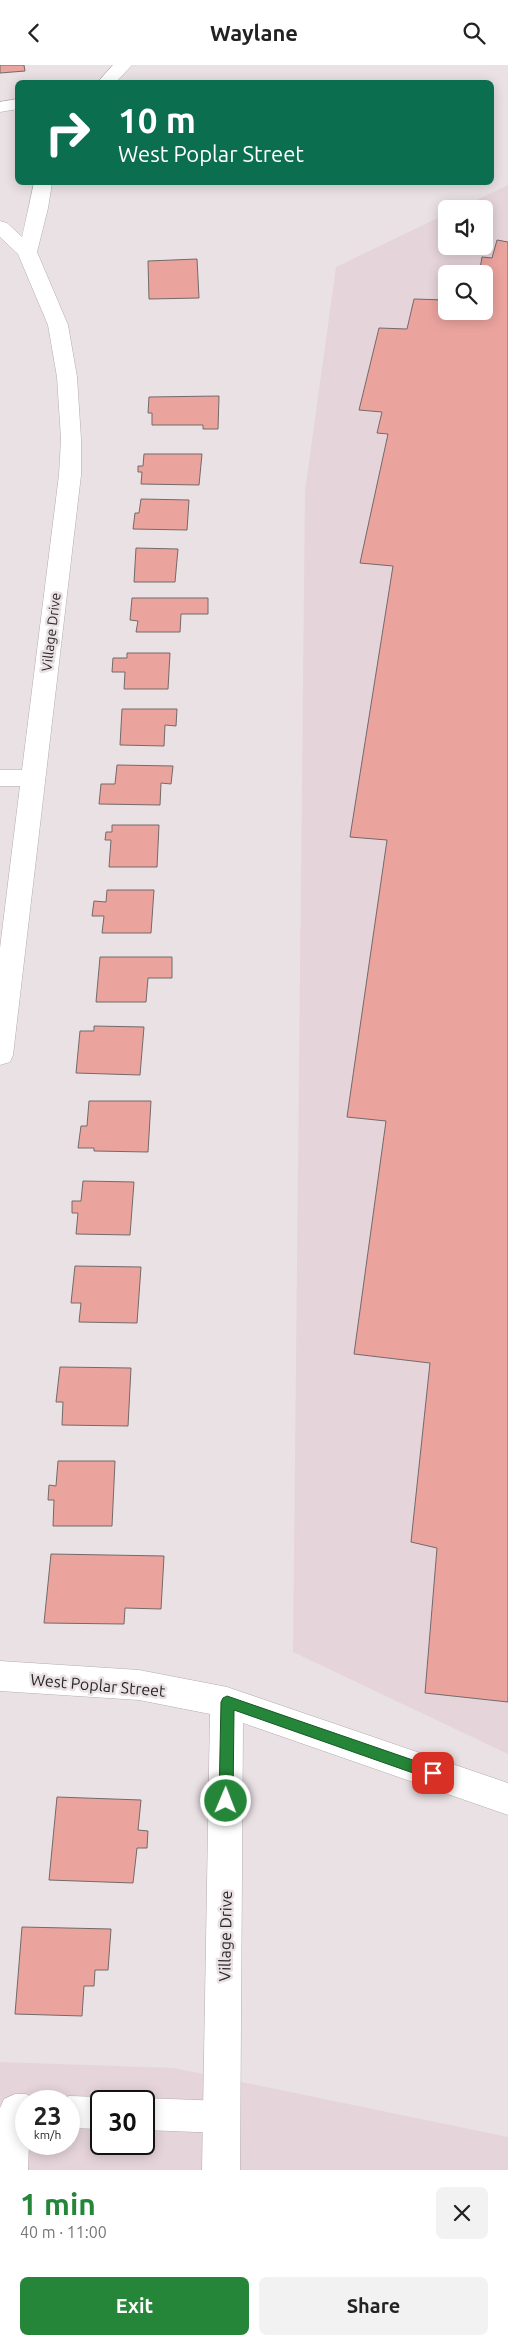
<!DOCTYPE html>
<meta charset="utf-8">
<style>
body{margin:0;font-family:Ubuntu,sans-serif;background:#f2f2f2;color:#222;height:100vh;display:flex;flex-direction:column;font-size:19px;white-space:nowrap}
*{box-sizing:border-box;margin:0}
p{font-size:16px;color:#767676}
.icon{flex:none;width:28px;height:28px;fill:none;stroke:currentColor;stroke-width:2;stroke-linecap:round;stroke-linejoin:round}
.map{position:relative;height:2105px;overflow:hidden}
.side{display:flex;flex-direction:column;background:#fff;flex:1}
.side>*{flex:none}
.hud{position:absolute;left:15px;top:15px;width:479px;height:105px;border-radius:8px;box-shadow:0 2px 12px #0003;background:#0b6e4f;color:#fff;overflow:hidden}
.controls{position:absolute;left:438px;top:135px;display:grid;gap:10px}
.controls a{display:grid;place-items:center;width:55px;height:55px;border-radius:8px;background:#fff;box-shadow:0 2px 12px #0003;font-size:25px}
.speed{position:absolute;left:15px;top:2025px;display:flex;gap:10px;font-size:25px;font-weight:700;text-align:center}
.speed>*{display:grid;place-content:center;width:65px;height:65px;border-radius:50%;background:#fff;box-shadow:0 2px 12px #0003;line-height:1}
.speed small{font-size:12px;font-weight:400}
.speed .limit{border:2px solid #111;border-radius:8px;background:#fff;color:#111}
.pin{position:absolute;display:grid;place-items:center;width:42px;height:42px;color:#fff;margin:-21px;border-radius:10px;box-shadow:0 2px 8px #0006}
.me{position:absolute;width:55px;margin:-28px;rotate:1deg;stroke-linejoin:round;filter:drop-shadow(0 0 4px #0008)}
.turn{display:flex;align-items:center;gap:18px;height:105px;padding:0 20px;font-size:22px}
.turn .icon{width:65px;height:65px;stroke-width:2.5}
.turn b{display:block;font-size:35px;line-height:42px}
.round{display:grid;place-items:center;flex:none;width:52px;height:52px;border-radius:8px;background:#f2f2f2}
.summary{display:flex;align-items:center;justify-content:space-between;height:85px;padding:0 20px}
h1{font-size:30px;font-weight:700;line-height:38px;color:#258639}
.action{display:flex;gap:10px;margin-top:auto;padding:10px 20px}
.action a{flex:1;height:58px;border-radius:8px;background:#258639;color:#fff;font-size:20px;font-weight:700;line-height:58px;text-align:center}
.action a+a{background:#f2f2f2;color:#222}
header{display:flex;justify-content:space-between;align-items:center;height:65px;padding:0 20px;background:#fff;font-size:22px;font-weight:700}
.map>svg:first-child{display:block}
.built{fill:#e6d4db;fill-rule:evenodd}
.building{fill:#eba39e;stroke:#736a69}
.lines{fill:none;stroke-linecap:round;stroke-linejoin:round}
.lane-casing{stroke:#b5acb0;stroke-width:1}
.street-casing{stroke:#b5acb0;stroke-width:1}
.lane{fill:#fff;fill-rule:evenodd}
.street{fill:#fff;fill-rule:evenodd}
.route{fill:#258639;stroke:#185725}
.labels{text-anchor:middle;stroke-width:5;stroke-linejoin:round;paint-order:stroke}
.street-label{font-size:14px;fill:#2a2728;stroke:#eae1e4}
.near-street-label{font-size:16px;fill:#2a2728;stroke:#eae1e4}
</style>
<header><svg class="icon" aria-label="back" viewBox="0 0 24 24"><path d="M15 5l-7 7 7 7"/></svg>Waylane<svg class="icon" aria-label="search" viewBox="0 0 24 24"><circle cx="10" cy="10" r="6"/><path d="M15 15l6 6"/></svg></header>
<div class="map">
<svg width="508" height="2105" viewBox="0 0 508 2105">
<rect width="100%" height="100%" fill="#eae1e4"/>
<!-- built -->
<path class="built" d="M508,120v1569l-215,-102 12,-1161 31,-224 110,-53v32h38v-37h-26zM446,209h38v37h-38z
M0,1997l174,6 334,69v33h-508zM26,2036h43v43h-43zM101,2036h43v43h-43z"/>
<!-- building -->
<path class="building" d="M0,0h24l1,6 -25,2z
M497,175l11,2v1460l-83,-9 12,-145 -26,-6 19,-179 -76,-9 32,-233 -39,-4 40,-277 -37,-3 43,-271 -33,-3 28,-129 -11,-1 5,-21 -23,-2 20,-82 28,1 7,-30 32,1v11h38v-37h-5l3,-17 10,1z
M197,194l2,39 -50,1 -1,-38z
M219,331l-1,33h-15v-4h-51v-12h-4l1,-16z
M144,389h58l-3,31 -58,-1 1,-12h-4v-6h5z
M141,434l48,1 -2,30 -54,-1 2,-16h4z
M136,483l42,1 -3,33h-41z
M132,533h76v16h-27l-1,18h-44l2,-11 -8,-1z
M127,588h43l-2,36h-44l1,-17h-13l1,-14h14z
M122,644h55l-1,17 -11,-1 -1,21 -44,-1z
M117,700l56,1 -2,18 -10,-1 -1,22 -61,-1 2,-20h14z
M112,760h47l-2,42h-48l2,-27h-6l1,-8h6z
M107,825h47l-3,43h-49l2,-17h-12l2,-15 12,1z
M100,892h72v21h-24l-2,24h-50z
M94,961l50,1 -4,48 -64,-2 4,-42h14z
M89,1036h62l-3,51 -54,-1v-3h-16l3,-22h6z
M83,1116l51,1 -4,53 -54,-1 2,-21h-6v-12h9z
M75,1201l66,1 -4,56 -58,-1 2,-19h-10z
M60,1302l71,1 -3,58 -66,-1 1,-23h-7z
M58,1396h57l-3,65h-59l1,-26h-6l1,-15 7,1z
M51,1489l113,2 -3,53 -36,-1 -1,16 -80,-1z
M57,1732l84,3 -3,30 10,1 -1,17h-10l-4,35 -84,-3z
M22,1862l89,2 -3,41h-13l-1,16h-10l-2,30 -67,-2z"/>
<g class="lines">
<!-- lane casing -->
<g class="lane-casing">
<path id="lane" d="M15,2029h11l12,7h-12v43h3l-1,26h-28v-62l4,-9z
M69,2031l32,1 10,4h-10v28l-32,-1v-27h-12z
M144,2033l79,3 11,5 5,11 -5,11 -11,5 -79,-3v-29h-8z"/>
</g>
<!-- street casing -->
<g class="street-casing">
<path id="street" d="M113,0h19l-17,18h-18z
M18,34v10l-18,3v-10z
M34,118h18l-4,25 -11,44 31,73 9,52 4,62v36l-68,580 -3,7 -10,3v-117l20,-162h-20v-16h22l37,-295 2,-36 -4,-62 -9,-52 -30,-71 -18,-17v-16l7,2 15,14z
M0,1596l139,9 88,17 281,96v32l-265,-92 -3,447h-38l8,-456 -71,-14 -139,-9z"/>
</g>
<!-- lane -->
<use href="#lane" class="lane"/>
<!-- street -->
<use href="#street" class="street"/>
</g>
<!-- route -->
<path class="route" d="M227,1631l206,71 5,2 2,4 -2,5 -5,2 -199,-70 -1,91 -2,4 -5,2 -5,-2 -2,-4 2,-99 2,-4z"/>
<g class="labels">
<!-- street labels -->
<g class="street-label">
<text transform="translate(51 567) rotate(-83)" y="5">Village Drive</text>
</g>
<!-- near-street labels -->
<g class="near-street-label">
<text transform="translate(98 1620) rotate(5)" y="6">West Poplar Street</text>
<text transform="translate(225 1871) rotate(-89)" y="6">Village Drive</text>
</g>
</g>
</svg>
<div class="controls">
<a><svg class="icon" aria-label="sound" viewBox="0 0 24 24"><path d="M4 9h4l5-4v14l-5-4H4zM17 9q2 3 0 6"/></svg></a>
<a><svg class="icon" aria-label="search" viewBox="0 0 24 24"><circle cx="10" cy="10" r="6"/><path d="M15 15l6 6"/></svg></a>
</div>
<div class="speed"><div>23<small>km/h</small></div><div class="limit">30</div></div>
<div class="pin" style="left:433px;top:1708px;background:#d93025"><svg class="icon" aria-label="arrive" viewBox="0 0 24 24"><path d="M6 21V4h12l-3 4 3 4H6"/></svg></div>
<svg class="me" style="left:226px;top:1736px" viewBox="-20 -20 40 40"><circle r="17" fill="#258639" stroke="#fff" stroke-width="3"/><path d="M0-11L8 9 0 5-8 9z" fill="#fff"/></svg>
<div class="hud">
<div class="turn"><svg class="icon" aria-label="right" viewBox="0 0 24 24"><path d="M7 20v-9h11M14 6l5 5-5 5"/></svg><div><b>10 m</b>West Poplar Street</div></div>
</div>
</div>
<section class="side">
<div class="summary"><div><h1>1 min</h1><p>40 m · 11:00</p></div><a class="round"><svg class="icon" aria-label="close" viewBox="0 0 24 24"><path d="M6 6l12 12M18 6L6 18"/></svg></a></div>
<div class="action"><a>Exit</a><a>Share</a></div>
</section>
